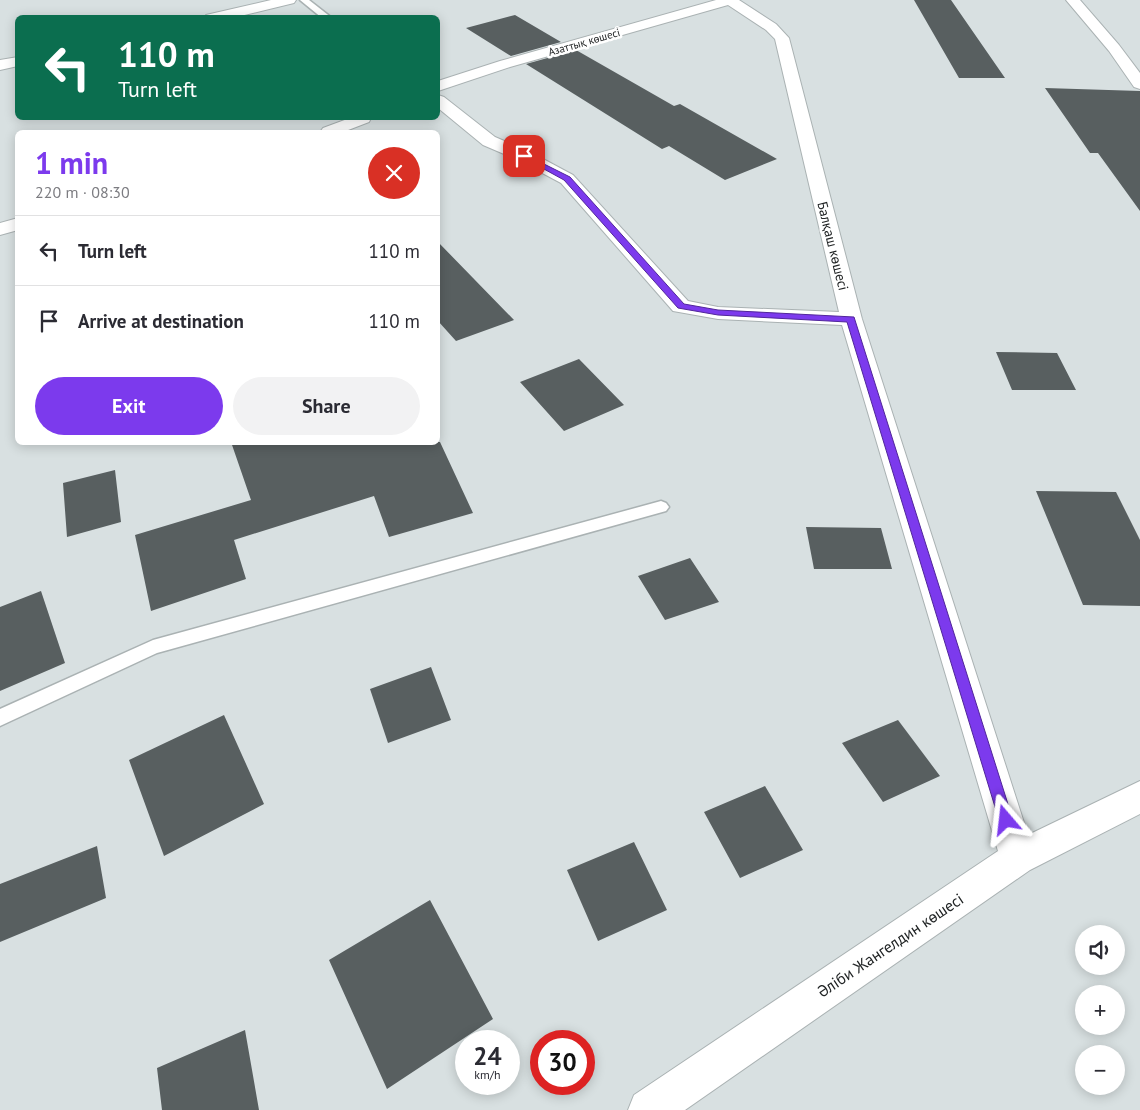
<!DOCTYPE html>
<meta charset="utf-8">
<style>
body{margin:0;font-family:"PT Sans",sans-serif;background:#f2f2f3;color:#2b2b33;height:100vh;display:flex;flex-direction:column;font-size:19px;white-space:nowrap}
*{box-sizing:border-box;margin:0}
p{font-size:16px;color:#7c7c81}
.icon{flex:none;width:28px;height:28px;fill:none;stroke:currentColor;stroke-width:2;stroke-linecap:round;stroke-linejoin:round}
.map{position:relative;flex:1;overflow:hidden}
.sheet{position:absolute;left:15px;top:130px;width:425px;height:315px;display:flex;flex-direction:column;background:#fff;border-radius:8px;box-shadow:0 2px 12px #0003}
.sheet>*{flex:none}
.hud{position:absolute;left:15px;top:15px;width:425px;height:105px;border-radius:8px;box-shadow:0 2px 12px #0003;background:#0b6e4f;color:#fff;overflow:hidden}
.fabs{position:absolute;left:1075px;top:925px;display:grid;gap:10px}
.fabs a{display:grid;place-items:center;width:50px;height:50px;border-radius:50%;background:#fff;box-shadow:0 2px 12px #0003;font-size:25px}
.speed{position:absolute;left:455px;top:1030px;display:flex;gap:10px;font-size:25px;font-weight:700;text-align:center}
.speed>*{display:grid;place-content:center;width:65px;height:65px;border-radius:50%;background:#fff;box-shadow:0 2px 12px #0003;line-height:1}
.speed small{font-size:12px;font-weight:400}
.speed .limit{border:8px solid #d22;background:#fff;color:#111}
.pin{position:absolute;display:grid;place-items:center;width:42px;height:42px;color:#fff;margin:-21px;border-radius:10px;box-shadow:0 2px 8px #0006}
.me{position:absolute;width:55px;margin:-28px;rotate:343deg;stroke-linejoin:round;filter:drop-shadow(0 0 4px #0008)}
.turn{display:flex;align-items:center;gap:18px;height:105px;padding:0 20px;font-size:22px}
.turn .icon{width:65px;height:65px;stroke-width:2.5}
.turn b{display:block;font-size:35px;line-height:42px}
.round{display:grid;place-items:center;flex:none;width:52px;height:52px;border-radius:26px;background:#f2f2f3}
.overview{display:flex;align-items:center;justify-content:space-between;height:85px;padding:0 20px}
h1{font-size:30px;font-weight:700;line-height:38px;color:#7c3aed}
.button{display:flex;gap:10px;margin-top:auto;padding:10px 20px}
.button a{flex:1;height:58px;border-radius:30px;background:#7c3aed;color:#fff;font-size:20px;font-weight:700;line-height:58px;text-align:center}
.button a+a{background:#f2f2f3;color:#2b2b33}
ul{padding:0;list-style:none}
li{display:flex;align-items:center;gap:15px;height:70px;padding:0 20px;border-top:1px solid #e1e1e2}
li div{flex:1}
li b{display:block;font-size:19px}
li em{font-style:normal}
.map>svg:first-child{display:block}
.building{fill:#585f60}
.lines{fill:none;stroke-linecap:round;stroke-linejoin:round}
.lane-casing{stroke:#aab2b3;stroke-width:3}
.street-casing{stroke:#aab2b3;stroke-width:2}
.lane{fill:#fff;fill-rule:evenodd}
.street{fill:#fff;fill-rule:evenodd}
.route{fill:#7c3aed;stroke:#51269a}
.labels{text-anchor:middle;stroke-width:5;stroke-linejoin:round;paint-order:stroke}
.far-street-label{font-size:11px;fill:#212425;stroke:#fff}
.street-label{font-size:14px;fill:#212425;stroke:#fff}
.near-street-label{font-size:16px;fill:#212425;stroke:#fff}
</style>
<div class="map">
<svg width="1140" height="1110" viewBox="0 0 1140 1110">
<rect width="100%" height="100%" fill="#d8e0e1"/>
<!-- building -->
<path class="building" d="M914,0h37l54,78h-46z
M515,15l46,27 -50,14 -45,-28z
M576,50l98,56 6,-2 97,55 -52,21 -56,-34 -7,3 -136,-85z
M1045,88l95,3v120l-42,-58h-8z
M438,242l76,78 -58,21 -18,-20z
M996,352l61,1 19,37h-64z
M579,359l45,46 -60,26 -44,-49z
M231,442h209l33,71 -84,24 -15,-41 -140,44 12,39 -95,32 -16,-76 116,-35z
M115,470l6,52 -54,15 -4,-54z
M1036,491l80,1 24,48v66l-57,-1z
M806,527l75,1 11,41h-78z
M690,558l29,44 -54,18 -27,-44z
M41,591l24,72 -65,28v-84z
M431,667l20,53 -63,23 -18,-54z
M224,715l40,89 -100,52 -35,-96z
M898,720l42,56 -57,26 -41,-59z
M765,786l38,64 -63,28 -36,-66z
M634,842l33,68 -69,31 -31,-71z
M97,846l9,52 -106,44v-58z
M430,900l63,119 -106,70 -58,-129z
M245,1030l14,80h-97l-5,-42z"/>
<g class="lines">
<!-- lane casing -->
<g class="lane-casing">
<path id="lane" d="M300,0h9l23,18h-10z
M661,501l5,2 3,4 -3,4 -509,142 -157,73v-17l153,-69z"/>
</g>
<!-- street casing -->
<g class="street-casing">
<path id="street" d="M271,0h25l-2,3 -62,15h-28l2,-3z
M716,0h23l37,24 13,14 73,281 166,516 112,-54v33l-110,56 -345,240h-57l6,-15 364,-244 -156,-526 -124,-6 -45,-8 -112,-128 -43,-23 -35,-15 -45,-37v-13l6,2 51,40 35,15 43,23 115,126 30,6 121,5 -64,-273 -9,-9 -38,-25 -218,62 -72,24v-10l62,-20z
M1066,0h14l39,45 21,28v16l-6,-2 -25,-36z
M18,57v9l-18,4v-10z
M350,118h21l-2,4 -26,10h-23l3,-4z
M18,218v12l-18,5v-12z"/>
</g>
<!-- lane -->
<use href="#lane" class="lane"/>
<!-- street -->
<use href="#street" class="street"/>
</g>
<!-- route -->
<path class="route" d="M524,154l46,23 114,127 34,6 136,7 159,503 -2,5 -5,2 -5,-2 -2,-5 -152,-498 -129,-7 -40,-7 -114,-128 -42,-23 -1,-1z"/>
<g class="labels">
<!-- far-street labels -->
<g class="far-street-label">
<text transform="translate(584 42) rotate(-16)" y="4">Азаттық көшесі</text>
</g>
<!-- street labels -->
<g class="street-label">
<text transform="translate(833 246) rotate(76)" y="5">Балқаш көшесі</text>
</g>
<!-- near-street labels -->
<g class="near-street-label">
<text transform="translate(890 945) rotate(-34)" y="6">Әліби Жангелдин көшесі</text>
</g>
</g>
</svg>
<div class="fabs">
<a><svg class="icon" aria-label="sound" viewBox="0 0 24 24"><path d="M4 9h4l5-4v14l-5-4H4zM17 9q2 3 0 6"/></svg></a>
<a>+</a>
<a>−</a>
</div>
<div class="speed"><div>24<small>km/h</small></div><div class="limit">30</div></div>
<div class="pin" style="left:524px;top:156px;background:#d93025"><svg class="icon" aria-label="arrive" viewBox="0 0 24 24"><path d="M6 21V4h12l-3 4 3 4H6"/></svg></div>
<svg class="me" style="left:1006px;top:820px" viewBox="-20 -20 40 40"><path d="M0-17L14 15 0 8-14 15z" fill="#7c3aed" stroke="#fff" stroke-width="4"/></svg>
<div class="hud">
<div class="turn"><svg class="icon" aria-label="left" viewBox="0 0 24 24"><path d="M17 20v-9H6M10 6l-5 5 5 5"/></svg><div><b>110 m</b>Turn left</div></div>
</div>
<section class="sheet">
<div class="overview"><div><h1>1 min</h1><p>220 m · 08:30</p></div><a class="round" style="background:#d93025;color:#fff"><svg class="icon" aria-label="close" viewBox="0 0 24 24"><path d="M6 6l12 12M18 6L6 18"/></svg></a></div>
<ul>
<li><svg class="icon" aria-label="left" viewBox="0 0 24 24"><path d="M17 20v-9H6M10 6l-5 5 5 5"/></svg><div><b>Turn left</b></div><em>110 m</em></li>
<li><svg class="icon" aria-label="arrive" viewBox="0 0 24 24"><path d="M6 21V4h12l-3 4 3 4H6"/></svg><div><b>Arrive at destination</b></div><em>110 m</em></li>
</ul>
<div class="button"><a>Exit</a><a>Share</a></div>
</section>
</div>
